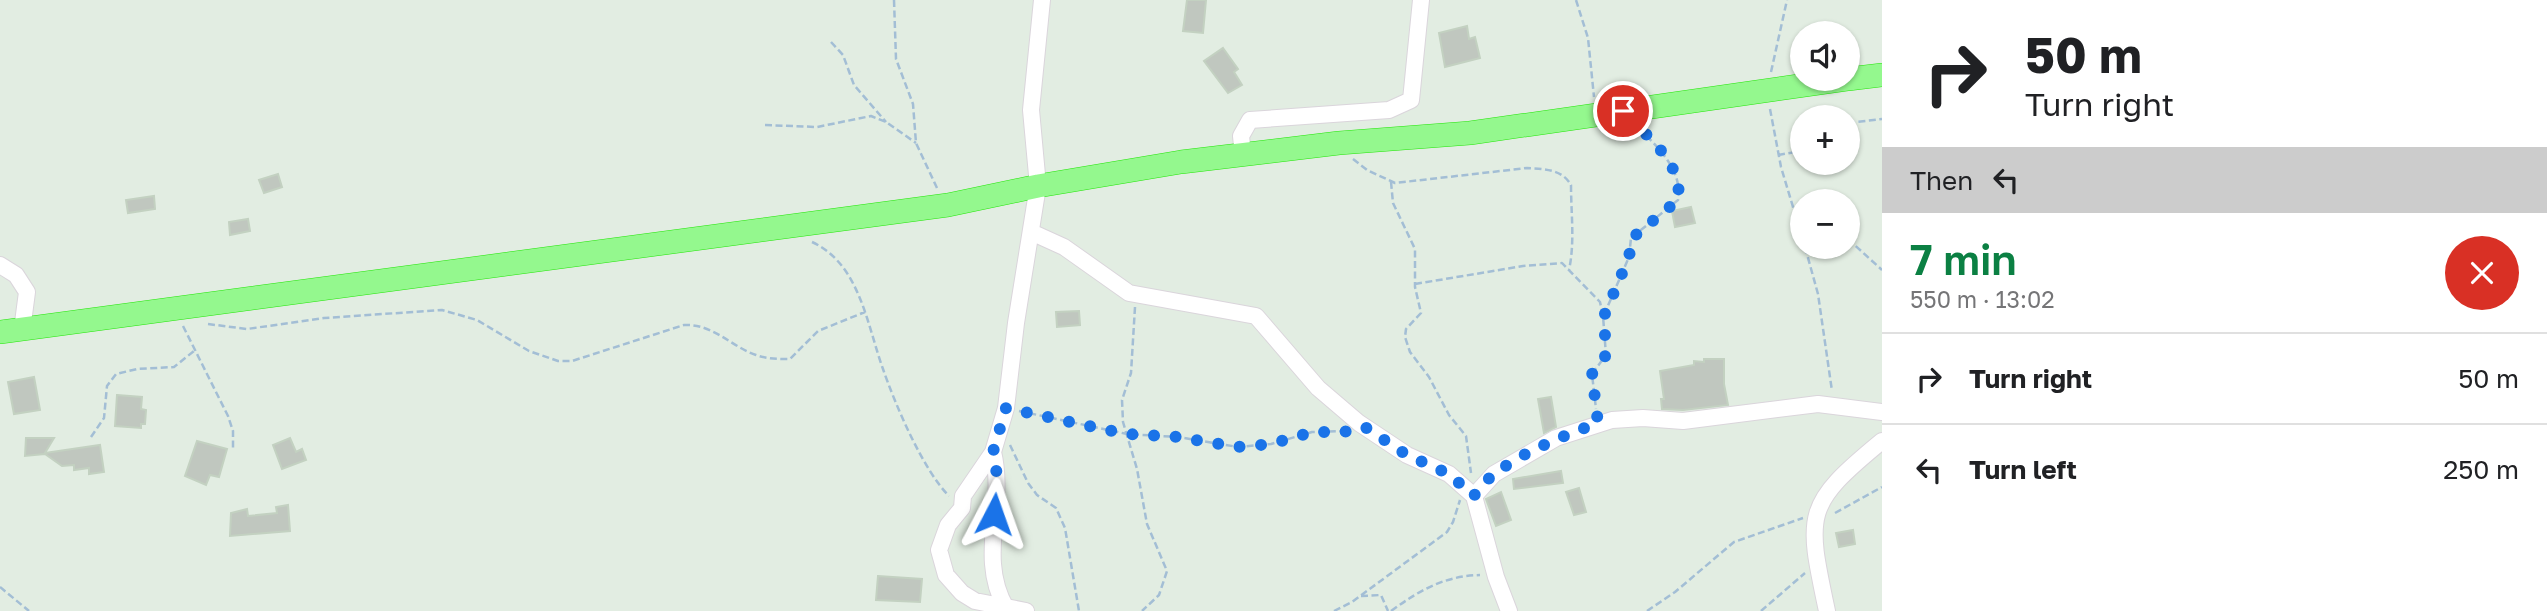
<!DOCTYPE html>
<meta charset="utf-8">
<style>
body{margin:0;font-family:"Golos Text",sans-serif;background:#f2f2f2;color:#202124;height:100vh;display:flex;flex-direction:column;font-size:26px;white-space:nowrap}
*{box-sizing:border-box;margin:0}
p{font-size:23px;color:#757577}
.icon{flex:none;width:38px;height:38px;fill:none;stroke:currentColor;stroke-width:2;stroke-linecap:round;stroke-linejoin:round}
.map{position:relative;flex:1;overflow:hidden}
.panel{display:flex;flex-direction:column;background:#fff;width:665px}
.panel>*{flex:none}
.banner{background:#fff;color:#202124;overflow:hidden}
.buttons{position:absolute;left:1790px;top:21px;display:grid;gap:14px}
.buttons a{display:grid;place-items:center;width:70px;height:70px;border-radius:50%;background:#fff;box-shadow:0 2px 5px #0004;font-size:35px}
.pin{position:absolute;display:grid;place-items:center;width:60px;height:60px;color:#fff;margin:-30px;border:4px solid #fff;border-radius:50%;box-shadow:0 2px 7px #0007}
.me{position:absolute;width:77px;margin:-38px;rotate:4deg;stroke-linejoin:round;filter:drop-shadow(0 0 5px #0008)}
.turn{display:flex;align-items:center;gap:24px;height:147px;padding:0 28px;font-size:32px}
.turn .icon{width:91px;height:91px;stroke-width:2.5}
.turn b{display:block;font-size:49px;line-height:60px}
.then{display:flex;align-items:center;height:66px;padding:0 28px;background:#0003;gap:14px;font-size:26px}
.round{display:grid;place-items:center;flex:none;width:74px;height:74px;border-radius:37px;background:#f2f2f2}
.head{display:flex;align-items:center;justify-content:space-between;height:119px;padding:0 28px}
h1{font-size:42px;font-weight:600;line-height:52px;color:#0b8043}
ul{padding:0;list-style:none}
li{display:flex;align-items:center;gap:21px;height:91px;padding:0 28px;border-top:2px solid #e0e0e0}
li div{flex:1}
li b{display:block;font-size:26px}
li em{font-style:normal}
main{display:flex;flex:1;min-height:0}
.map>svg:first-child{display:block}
.building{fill:#c0c7bf;stroke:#c3d1c1;stroke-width:2}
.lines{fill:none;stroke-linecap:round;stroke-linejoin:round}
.minor-casing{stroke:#dad5db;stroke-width:18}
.highway-casing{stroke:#24e50a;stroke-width:24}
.path{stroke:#a3bed5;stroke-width:2.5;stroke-dasharray:7 3.5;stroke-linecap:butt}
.minor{stroke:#fff;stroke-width:16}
.highway{stroke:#94f88e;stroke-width:23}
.route{stroke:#1a73e8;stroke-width:12;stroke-dasharray:0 21.6}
</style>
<main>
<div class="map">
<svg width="1882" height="611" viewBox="0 0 1882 611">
<rect width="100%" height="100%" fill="#e2ede2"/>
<!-- building -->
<path class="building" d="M1187,0h19l-3,33 -20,-2z
M1467,26l2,13 6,-2 5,21 -35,9 -6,-34z
M1223,48l15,21 -4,3 8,13 -14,8 -24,-32z
M278,174l4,13 -18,6 -5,-13z
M154,196l1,13 -27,4 -2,-13z
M1691,207l4,16 -20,4 -3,-16z
M248,219l2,12 -20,4 -1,-13z
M1079,311l1,14 -23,2 -1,-15z
M1704,359h20v25l4,21 -45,5 -21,-1 -1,-10h3l-4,-28 34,-6v-4l10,1z
M34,377l6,33 -26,4 -6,-32z
M117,395l25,2 -1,12 5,1 -1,14h-4v4l-26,-2z
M1551,397l5,30 -12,6 -6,-34z
M26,438h28l-9,15 55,-8 4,27 -15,2v-6l-15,2v-5l-12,1 -17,-12 -20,2z
M290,438l6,14 6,-3 4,11 -24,9 -9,-24z
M197,441l30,8 -8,28 -9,-2 -4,10 -21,-9z
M1561,471l2,12 -49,6 -1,-10z
M1579,488l7,24 -12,3 -8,-23z
M1501,492l10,28 -15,6 -10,-27z
M288,505l2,26 -60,5 1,-23 16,-4 1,7 29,-3 -1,-6z
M1853,530l2,14 -16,3 -3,-14z
M878,576l44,3 -2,23 -44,-2z"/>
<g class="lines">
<!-- minor casing -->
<g class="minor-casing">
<path id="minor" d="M1243,155l-2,-19 9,-16 139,-10 22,-10 10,-100
M1031,232l33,15 65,46 127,23 62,72 41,35 48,32 42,19 25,22 22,81 13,34
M0,265l16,10 11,17 -5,38
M993,452c13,53 -16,106 13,156
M1474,496l20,-22 62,-36 56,-18 31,-2 40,3 135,-17 64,8
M1026,611l-51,-10 -13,-8 -16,-18 -7,-25 9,-25 14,-17 1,-12 30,-44 13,-44 10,-85 22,-137 -7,-76 11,-110
M1827,611c-21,-98 -23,-106 55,-170"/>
</g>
<!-- highway casing -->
<g class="highway-casing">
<path id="highway" d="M1848,79l34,-4
M0,332l948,-127 90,-19 143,-24 158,-19 131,-10 377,-54"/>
</g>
<!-- path -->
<path class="path" d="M894,0l2,59 17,45 3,39 21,45
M1576,0l12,38 6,59
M831,42l12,13 11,30 32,37
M1771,72l16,-72
M1770,109l11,58 21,70
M1848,123l34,-4
M765,125l52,2 54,-11 15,6 30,21
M1778,155l24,-4
M1353,159l14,11 28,13 132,-15c17,1 35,1 44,17 0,29 4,57 -2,85
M1391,182l2,21 22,46v38l6,26 -15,16 -1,8 5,15 19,25 20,38 17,21 5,37
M1848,239l34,31
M812,242c48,22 55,83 71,127 12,35 40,101 66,127
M1805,247l13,47 14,97
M1415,284l108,-18 39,-3 38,39 3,14 3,39 -14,19 4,35
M1135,307l-4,66 -9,27 1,22 14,47 10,55 20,47 -8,24 -17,16
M1604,315l25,-58 2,-19 47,-38c5,-31 -21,-53 -41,-74
M208,324l39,5 77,-11 118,-8 35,10 52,31 29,10h14l112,-36c30,-1 46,21 72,30 11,4 22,4 34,4l28,-28 47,-19
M183,326l45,90 5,15v18
M1019,411l108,23 51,3 60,10 33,-3 41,-12 35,-1
M91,437l13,-19 3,-32 9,-12 21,-5 37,-2 20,-16
M1010,445l18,38 9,12 19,13 9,20 14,83
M1835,513l47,-26
M0,587l29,24
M1361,596l20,-1 7,16
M1334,611l18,-9 95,-70 6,-10 7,-22
M1391,611c29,-21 53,-35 89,-36
M1647,611l28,-19 59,-50 69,-24
M1761,611l44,-38"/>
<!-- minor -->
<use href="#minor" class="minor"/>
<!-- highway -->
<use href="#highway" class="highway"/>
</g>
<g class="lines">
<!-- route -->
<path class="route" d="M994,514l3,-39 -4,-23 13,-44 120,26 52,3 59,10 34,-3 41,-12h32l21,-5 42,28 42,19 25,22c19,-33 88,-60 124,-73l-6,-49 14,-19 -2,-39 25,-59 3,-19 46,-38c6,-37 -33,-65 -55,-89"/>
</g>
</svg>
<div class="buttons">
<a><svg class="icon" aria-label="sound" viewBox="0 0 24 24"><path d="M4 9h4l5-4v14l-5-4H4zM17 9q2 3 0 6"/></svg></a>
<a>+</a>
<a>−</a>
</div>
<div class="pin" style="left:1623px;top:111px;background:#d93025"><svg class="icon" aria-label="arrive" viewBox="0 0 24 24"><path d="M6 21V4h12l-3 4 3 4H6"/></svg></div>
<svg class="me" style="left:994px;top:514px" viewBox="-20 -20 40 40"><path d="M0-17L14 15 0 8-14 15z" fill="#1a73e8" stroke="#fff" stroke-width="4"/></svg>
</div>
<section class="panel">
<div class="banner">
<div class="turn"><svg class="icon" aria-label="right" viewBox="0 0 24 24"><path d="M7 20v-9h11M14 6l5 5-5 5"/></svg><div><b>50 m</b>Turn right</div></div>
<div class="then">Then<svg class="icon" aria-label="left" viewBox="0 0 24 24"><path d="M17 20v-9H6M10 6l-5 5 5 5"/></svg></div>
</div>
<div class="head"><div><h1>7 min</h1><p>550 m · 13:02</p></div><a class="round" style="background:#d93025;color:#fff"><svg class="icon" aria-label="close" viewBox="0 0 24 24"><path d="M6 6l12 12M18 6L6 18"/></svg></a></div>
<ul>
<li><svg class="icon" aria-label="right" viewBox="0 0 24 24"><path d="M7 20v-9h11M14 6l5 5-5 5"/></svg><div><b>Turn right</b></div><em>50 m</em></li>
<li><svg class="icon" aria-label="left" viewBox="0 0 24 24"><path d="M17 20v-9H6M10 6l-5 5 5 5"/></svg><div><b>Turn left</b></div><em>250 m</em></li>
</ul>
</section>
</main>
